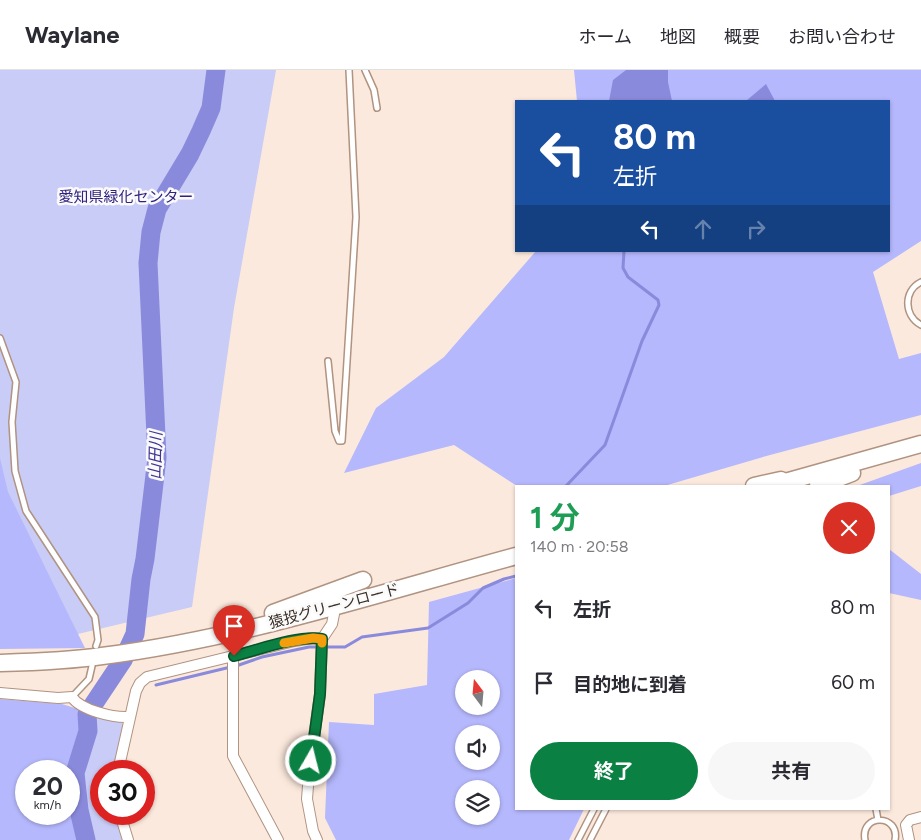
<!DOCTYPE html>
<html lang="ja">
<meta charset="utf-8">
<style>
body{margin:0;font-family:Figtree,"Noto Sans JP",sans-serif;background:#f7f7f7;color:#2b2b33;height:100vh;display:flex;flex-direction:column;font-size:19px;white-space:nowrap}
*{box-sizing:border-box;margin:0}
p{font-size:16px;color:#7c7c81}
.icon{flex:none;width:28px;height:28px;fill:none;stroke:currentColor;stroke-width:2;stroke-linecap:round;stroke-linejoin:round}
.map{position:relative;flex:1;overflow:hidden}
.sheet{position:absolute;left:515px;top:415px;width:375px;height:325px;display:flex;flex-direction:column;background:#fff;border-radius:0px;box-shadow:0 1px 4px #0004}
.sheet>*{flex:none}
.guide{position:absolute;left:515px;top:30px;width:375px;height:152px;border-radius:0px;box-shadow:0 1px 4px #0004;background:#1a4fa0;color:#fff;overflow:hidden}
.needle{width:32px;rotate:344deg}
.tools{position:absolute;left:455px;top:600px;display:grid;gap:10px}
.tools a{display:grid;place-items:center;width:45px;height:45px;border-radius:50%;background:#fff;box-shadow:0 1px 4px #0004;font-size:25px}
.speed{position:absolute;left:15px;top:690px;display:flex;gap:10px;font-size:25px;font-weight:700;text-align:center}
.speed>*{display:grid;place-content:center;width:65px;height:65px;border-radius:50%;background:#fff;box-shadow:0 1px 4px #0004;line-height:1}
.speed small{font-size:12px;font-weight:400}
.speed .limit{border:8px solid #d22;background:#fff;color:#111}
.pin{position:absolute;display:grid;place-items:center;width:42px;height:42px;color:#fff;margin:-51px -21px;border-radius:50% 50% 50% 0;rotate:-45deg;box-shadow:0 0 5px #0007}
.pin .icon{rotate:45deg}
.me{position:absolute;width:55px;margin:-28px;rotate:8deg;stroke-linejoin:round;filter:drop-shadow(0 0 4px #0008)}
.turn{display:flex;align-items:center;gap:18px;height:105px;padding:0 15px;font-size:22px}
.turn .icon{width:65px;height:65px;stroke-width:2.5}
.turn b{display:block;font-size:35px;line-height:42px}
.lanes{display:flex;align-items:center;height:48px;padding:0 15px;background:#0003;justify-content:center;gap:25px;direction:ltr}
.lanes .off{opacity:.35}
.round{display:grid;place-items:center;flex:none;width:52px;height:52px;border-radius:26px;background:#f7f7f7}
.headline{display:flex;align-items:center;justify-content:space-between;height:85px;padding:0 15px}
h1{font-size:30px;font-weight:700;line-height:38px;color:#1e9e55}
.cta{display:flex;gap:10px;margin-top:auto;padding:10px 15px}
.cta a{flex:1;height:58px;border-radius:30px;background:#0b8043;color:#fff;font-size:20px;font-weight:700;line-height:58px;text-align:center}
.cta a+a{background:#f7f7f7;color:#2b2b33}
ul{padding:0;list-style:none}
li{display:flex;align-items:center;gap:15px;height:75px;padding:0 15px}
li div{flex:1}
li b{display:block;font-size:19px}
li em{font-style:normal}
header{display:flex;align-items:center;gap:30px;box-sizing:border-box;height:70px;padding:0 25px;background:#fff;border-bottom:1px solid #e1e1e2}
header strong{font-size:24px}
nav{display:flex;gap:28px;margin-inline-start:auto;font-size:18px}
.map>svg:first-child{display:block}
.green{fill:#c9ccf6;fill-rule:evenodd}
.forest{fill:#b5b8fc;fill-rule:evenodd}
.water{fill:#8a8adc}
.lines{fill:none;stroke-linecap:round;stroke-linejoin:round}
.stream{stroke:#8a8adc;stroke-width:3}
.river{stroke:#8a8adc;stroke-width:19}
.lane-casing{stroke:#b09381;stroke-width:8}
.street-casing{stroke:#b09381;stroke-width:12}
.primary-casing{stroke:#b09381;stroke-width:19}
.lane{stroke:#fff;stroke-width:5}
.street{stroke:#fff;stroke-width:10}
.primary{stroke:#fff;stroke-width:16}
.route-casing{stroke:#07532c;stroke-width:12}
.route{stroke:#0b8043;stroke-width:9}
.slow{stroke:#f59e0b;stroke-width:9}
.labels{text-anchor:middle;stroke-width:5;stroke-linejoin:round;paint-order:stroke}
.park-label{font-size:15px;fill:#312180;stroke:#fafafa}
.street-label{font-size:15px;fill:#3b2f27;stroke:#fafafa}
.water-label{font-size:16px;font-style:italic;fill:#3f3493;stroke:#fafafa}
</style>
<header>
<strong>Waylane</strong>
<nav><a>ホーム</a><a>地図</a><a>概要</a><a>お問い合わせ</a></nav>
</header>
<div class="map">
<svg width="921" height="770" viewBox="0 0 921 770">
<rect width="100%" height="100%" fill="#fce9dd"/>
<!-- green -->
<path class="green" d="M0,0h276l-42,238 -42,299 -131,31 -61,7z
M78,639l44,14 2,4 -10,44h-13v43h14l7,26h-122v-85zM26,701h43v43h-43z"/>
<!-- forest -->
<path class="forest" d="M574,0h347v171l-48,31 26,87 22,-6v62l-151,40 -106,31h-147l-63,-41 -110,28 32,-65 68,-51 92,-106h353v-150h-312z
M0,388l8,34 77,156 -85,1z
M921,393v23l-32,10v-10h-32z
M889,479l32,25v26l-32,-7z
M516,508v231h68l-15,31h-233l-11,-22 4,-96 45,3v-31l53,-9 2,-83zM464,609h27v27h-27zM464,664h27v27h-27zM464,719h27v27h-27z
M0,629l62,5 16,5 1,21 2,2 -9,34 -1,9 3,31 9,34h-83zM69,701v43h-43v-43z"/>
<!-- water -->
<path class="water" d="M626,0h42v12l4,19h-63l4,-21z
M766,14l9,17h-29z"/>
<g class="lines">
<!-- stream -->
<path class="stream" d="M566,416l39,-41 37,-104 17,-36 -1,-5 -30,-23 -5,-9 1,-17
M156,615l83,-20 23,-8 47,-10h36l17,-10 66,-9 40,-25 15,-15 21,-9 12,-3"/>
<!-- river -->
<path class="river" d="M86,770l-7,-30 -4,-37 13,-42 -1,-17 36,-54 12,-26 6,-55 4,-20 12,-101 -9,-195 3,-31 6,-23 33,-55 11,-23 10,-23 5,-38"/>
<!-- lane casing -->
<g class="lane-casing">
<path id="lane" d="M365,0l9,20 3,18
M921,212c-18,9 -17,34 0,43
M0,268l16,44 -4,40 3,49 11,40 69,106 3,23 -2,6
M328,291l7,70 4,10h3l14,-224 -7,-147
M72,627l17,-18 3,-13
M876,739l2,11
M578,770l16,-31
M590,770l16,-31
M865,770c-5,-27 35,-26 30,0"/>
</g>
<!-- street casing -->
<g class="street-casing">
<path id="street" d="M233,586v100l45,84
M0,623l58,5 14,-1c8,13 42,21 57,20
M118,701l18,-80 4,-8 7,-6 147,-36 19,-3 9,1
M120,744l8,26
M317,770l-4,-9 -6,-32 2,-26 11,-79 2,-55 10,-15 2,-10
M909,770l-3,-15 4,-5 11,-3"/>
</g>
<!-- primary casing -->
<g class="primary-casing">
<path id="primary" d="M754,416l27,-6
M771,416l150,-42
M818,416l34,-13
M273,543l90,-33
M0,593c34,-1 68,-2 102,-7 141,-18 278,-63 414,-100"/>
</g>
<!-- lane -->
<use href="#lane" class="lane"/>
<!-- street -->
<use href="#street" class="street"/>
<!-- primary -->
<use href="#primary" class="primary"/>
</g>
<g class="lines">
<!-- route casing -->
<g class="route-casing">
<path id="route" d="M234,586c24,-6 64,-21 88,-17l-2,55 -9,67"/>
</g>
<!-- route -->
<use href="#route" class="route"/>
<!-- slow -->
<path class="slow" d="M284,573l29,-5 9,1v4"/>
</g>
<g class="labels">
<!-- park labels -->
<g class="park-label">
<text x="126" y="132">愛知県緑化センター</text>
</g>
<!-- street labels -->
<g class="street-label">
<text transform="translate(334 536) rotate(-15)" y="5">猿投グリーンロード</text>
</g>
<!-- water labels -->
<g class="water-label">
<text transform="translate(155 386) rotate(-89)" y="6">山田川</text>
</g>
</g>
</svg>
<div class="tools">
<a><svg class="needle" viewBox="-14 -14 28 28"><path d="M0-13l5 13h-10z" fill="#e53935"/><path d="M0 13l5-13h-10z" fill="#7c7c81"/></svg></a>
<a><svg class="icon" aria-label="sound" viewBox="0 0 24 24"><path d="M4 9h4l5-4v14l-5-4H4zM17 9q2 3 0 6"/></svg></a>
<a><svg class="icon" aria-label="layers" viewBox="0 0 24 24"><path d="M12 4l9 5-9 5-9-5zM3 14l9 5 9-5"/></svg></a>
</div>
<div class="speed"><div>20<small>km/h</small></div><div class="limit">30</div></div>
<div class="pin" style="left:234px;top:586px;background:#d93025"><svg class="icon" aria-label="arrive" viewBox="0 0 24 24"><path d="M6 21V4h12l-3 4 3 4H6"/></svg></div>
<svg class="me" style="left:311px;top:691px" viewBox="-20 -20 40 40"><circle r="17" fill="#0b8043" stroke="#fff" stroke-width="3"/><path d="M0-11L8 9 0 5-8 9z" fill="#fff"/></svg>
<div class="guide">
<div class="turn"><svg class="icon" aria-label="left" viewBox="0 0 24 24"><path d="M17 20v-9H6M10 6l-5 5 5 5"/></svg><div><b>80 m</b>左折</div></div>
<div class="lanes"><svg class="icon" aria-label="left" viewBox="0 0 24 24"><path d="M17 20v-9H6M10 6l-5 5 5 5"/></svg><svg class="icon off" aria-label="ahead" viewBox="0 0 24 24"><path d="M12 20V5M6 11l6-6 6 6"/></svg><svg class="icon off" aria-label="right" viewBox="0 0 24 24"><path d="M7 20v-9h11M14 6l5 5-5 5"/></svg></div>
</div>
<section class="sheet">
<div class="headline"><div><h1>1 分</h1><p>140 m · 20:58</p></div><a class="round" style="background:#d93025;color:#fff"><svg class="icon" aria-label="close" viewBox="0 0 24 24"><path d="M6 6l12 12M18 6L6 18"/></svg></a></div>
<ul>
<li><svg class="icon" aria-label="left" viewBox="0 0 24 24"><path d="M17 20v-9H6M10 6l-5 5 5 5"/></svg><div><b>左折</b></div><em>80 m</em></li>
<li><svg class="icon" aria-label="arrive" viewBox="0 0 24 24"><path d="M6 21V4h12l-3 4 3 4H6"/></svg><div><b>目的地に到着</b></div><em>60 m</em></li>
</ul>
<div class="cta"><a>終了</a><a>共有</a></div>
</section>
</div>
